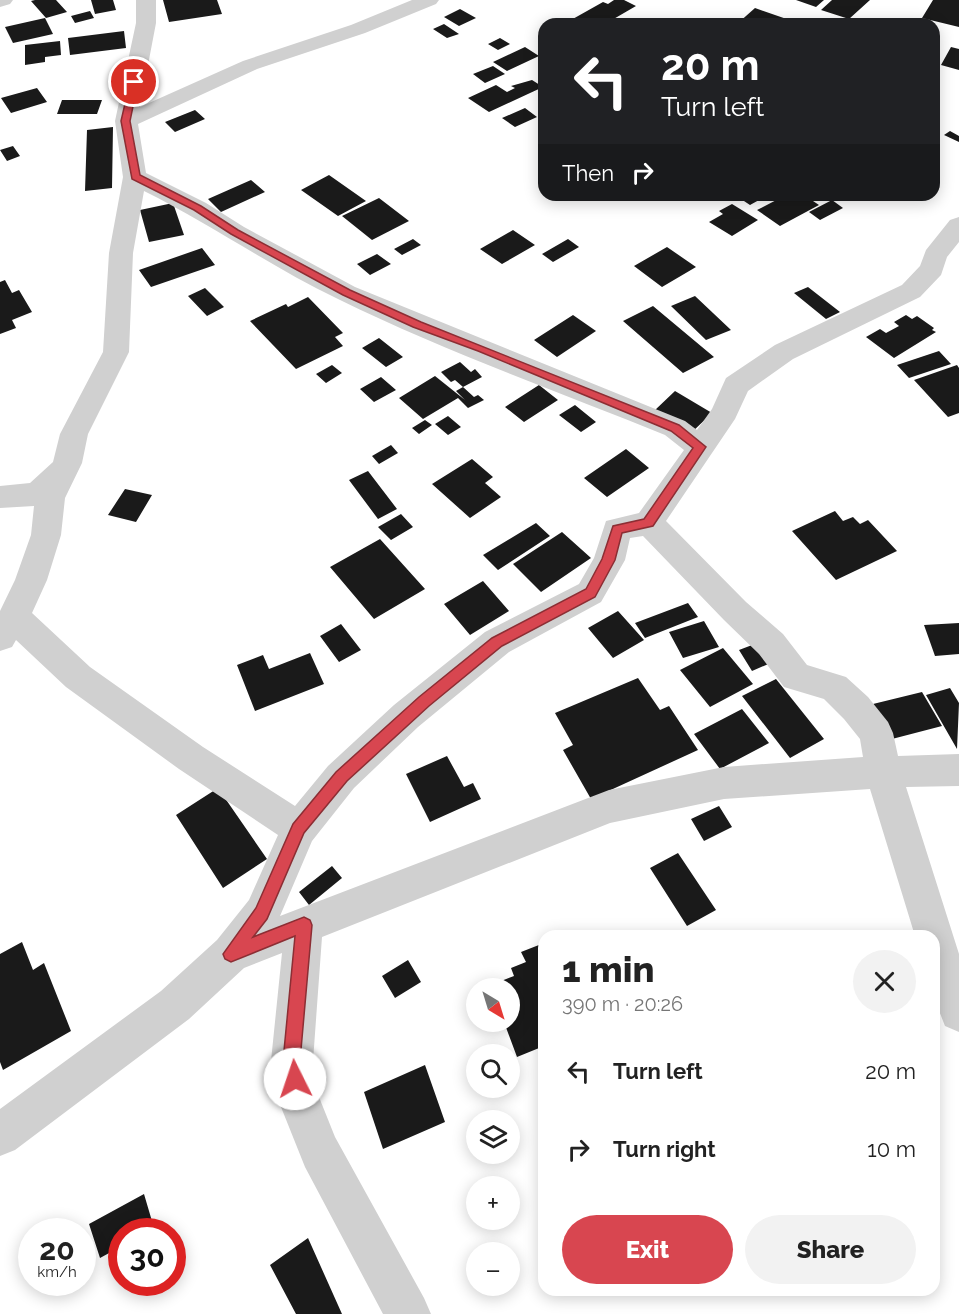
<!DOCTYPE html>
<meta charset="utf-8">
<style>
body{margin:0;font-family:Raleway,sans-serif;background:#f2f2f2;color:#222;height:100vh;display:flex;flex-direction:column;font-size:22px;white-space:nowrap}
*{box-sizing:border-box;margin:0}
p{font-size:20px;color:#767676}
.icon{flex:none;width:33px;height:33px;fill:none;stroke:currentColor;stroke-width:2;stroke-linecap:round;stroke-linejoin:round}
.map{position:relative;flex:1;overflow:hidden}
.drawer{position:absolute;left:538px;top:930px;width:402px;height:366px;display:flex;flex-direction:column;background:#fff;border-radius:18px;box-shadow:0 3px 15px #0003}
.drawer>*{flex:none}
.banner{position:absolute;left:538px;top:18px;width:402px;height:183px;border-radius:18px;box-shadow:0 3px 15px #0003;background:#202124;color:#fff;overflow:hidden}
.needle{width:39px;rotate:142deg}
.controls{position:absolute;left:466px;top:978px;display:grid;gap:12px}
.controls a{display:grid;place-items:center;width:54px;height:54px;border-radius:50%;background:#fff;box-shadow:0 3px 15px #0003;font-size:30px}
.speed{position:absolute;left:18px;top:1218px;display:flex;gap:12px;font-size:30px;font-weight:700;text-align:center}
.speed>*{display:grid;place-content:center;width:78px;height:78px;border-radius:50%;background:#fff;box-shadow:0 3px 15px #0003;line-height:1}
.speed small{font-size:15px;font-weight:400}
.speed .limit{border:9px solid #d22;background:#fff;color:#111}
.pin{position:absolute;display:grid;place-items:center;width:51px;height:51px;color:#fff;margin:-26px;border:3px solid #fff;border-radius:50%;box-shadow:0 2px 6px #0007}
.me{position:absolute;width:66px;margin:-33px;rotate:356deg;stroke-linejoin:round;filter:drop-shadow(0 0 4px #0008)}
.turn{display:flex;align-items:center;gap:21px;height:126px;padding:0 24px;font-size:27px}
.turn .icon{width:78px;height:78px;stroke-width:2.5}
.turn b{display:block;font-size:42px;line-height:51px}
.then{display:flex;align-items:center;height:57px;padding:0 24px;background:#0003;gap:12px;font-size:22px}
.round{display:grid;place-items:center;flex:none;width:63px;height:63px;border-radius:32px;background:#f2f2f2}
.summary{display:flex;align-items:center;justify-content:space-between;height:102px;padding:0 24px}
h1{font-size:36px;font-weight:800;line-height:45px}
.primary-button{display:flex;gap:12px;margin-top:auto;padding:12px 24px}
.primary-button a{flex:1;height:69px;border-radius:36px;background:#d84650;color:#fff;font-size:24px;font-weight:800;line-height:69px;text-align:center}
.primary-button a+a{background:#f2f2f2;color:#222}
ul{padding:0;list-style:none}
li{display:flex;align-items:center;gap:18px;height:78px;padding:0 24px}
li div{flex:1}
li b{display:block;font-size:22px}
li em{font-style:normal}
.map>svg:first-child{display:block}
.building{fill:#1a1a1a}
.lines{fill:none;stroke-linecap:round;stroke-linejoin:round}
.street{fill:#d0d0d0;fill-rule:evenodd}
.route{fill:#d84650;stroke:#8c2e34;stroke-width:1.5}
</style>
<div class="map">
<svg width="959" height="1314" viewBox="0 0 959 1314">
<rect width="100%" height="100%" fill="#fff"/>
<!-- building -->
<path class="building" d="M35,0h21l11,12 -21,6 -15,-17z
M91,0h22l3,10 -21,4z
M163,0h54l5,14 -53,8z
M614,0h10l12,6 -31,18h-34l4,-2 -4,-2 32,-18 5,2z
M796,0h28l-8,7z
M832,0h38l-21,19 -28,-9z
M933,0h26v27l-37,-9z
M755,8l46,16h-64z
M460,9l16,9 -17,8 -15,-9z
M90,11l4,7 -19,5 -4,-7z
M45,18l8,16 -40,9 -8,-16z
M444,24l15,10 -12,4 -14,-9z
M124,31l2,17 -56,7 -2,-17z
M500,38l10,6 -12,6 -10,-6z
M60,41l1,14 -16,2v5l-20,3v-20z
M525,47l14,9 -32,15 -14,-9z
M951,47l8,2v21l-18,-5z
M493,66l12,8 -20,9 -12,-9z
M532,80l11,7 -54,25 -21,-14 28,-13 11,7 8,-4 -4,-2z
M37,88l10,14 -36,11 -10,-15z
M62,100h40l-5,14h-40z
M525,108l12,9 -22,10 -13,-9z
M195,110l10,9 -30,13 -10,-10z
M113,127l-1,61 -27,3 2,-61z
M950,131l9,5v6l-15,-7z
M13,146l7,10 -13,5 -7,-11z
M329,175l37,26 -28,15 -37,-26z
M251,180l14,12 -44,20 -13,-13z
M748,195h20l-18,10 -9,-6z
M786,195h18l15,10 -39,21 -23,-16z
M379,198l30,23 -37,19 -30,-24z
M832,200l11,8 -23,12 -11,-8z
M173,203l11,32 -35,7 -9,-32z
M732,204l26,16 -26,16 -23,-14 14,-8 -4,-3z
M513,230l22,15 -33,19 -22,-15z
M413,239l8,6 -19,10 -8,-6z
M568,239l11,8 -26,15 -11,-8z
M667,247l29,20 -34,20 -28,-21z
M202,248l13,17 -64,22 -12,-17z
M377,254l14,10 -21,11 -13,-11z
M5,280l7,13 7,-3 13,22 -20,8 4,8 -16,6v-52z
M808,287l32,25 -14,7 -32,-26z
M205,288l19,19 -17,9 -19,-20z
M695,296l36,34 -25,10 -35,-34z
M308,297l35,36 -8,4 8,9 -47,23 -46,-48 36,-17 2,3z
M653,306l61,51 -31,16 -60,-52z
M573,315l23,16 -39,26 -23,-17z
M906,315l6,4 5,-3 17,12 -2,2 4,2 -42,26 -28,-21 14,-8 6,4 13,-7 -5,-4z
M379,338l24,19 -17,10 -24,-19z
M939,351l12,13 -42,14 -12,-13z
M460,362l11,10 4,-3 7,8 -19,10 -8,-7 -4,2 -10,-10z
M332,365l10,8 -16,10 -10,-9z
M957,365l2,3v45l-11,4 -34,-37z
M435,376l30,24 -9,-9 7,-4 11,10 4,-2 6,5 -16,8 -10,-10 -35,21 -24,-21z
M381,377l15,13 -22,12 -14,-13z
M539,385l19,15 -34,22 -19,-15z
M675,391l37,22 -21,20 -37,-22z
M575,405l21,17 -15,10 -22,-17z
M448,416l13,11 -13,8 -13,-11z
M425,420l7,5 -13,9 -7,-6z
M391,445l7,8 -19,11 -7,-8z
M626,449l23,19 -42,29 -23,-19z
M472,459l21,18 -8,6 16,14 -31,21 -38,-34z
M368,471l29,38 -19,10 -29,-39z
M125,489l27,6 -16,27 -28,-7z
M835,511l8,10 10,-4 7,7 8,-4 29,31 -61,29 -44,-49z
M401,514l12,13 -22,13 -13,-13z
M536,523l14,13 -52,34 -15,-15z
M562,532l29,26 -50,34 -28,-28z
M380,539l45,50 -51,30 -44,-52z
M483,581l26,30 -39,24 -26,-31z
M688,603l10,14 -53,21 -10,-15z
M618,611l26,29 -31,18 -25,-30z
M704,621l15,26 -36,11 -14,-26z
M959,623v31l-24,2 -11,-31z
M341,624l20,26 -22,12 -19,-26z
M760,642l13,20 -21,9 -13,-21z
M723,648l30,36 -43,23 -30,-37z
M310,653l14,31 -69,27 -18,-46 26,-10 6,14z
M638,678l22,32 9,-4 29,44 -107,49 -28,-49 10,-5 -18,-32z
M776,679l48,60 -34,19 -48,-62z
M950,688l9,15 -2,46 -31,-54z
M922,692l20,34 -50,13 -19,-35z
M742,709l27,34 -49,26 -26,-35z
M447,756l17,31 9,-4 8,16 -51,23 -24,-48z
M218,788l49,71 -44,29 -47,-73z
M719,806l13,21 -28,14 -13,-22z
M678,853l38,57 -29,16 -37,-58z
M332,866l10,12 -33,27 -10,-13z
M22,942l11,28 11,-7 27,68 -68,39 -3,-8v-108z
M544,943v103l-27,11 -13,-35h6v-34h-18l-1,-3 23,-9 -3,-8 15,-6 -5,-10z
M408,960l13,22 -26,16 -13,-22z
M425,1065l20,57 -62,27 -19,-57z
M144,1194l10,34 -7,4h-25v14l-22,12 -11,-34z
M308,1238l34,76h-46l-26,-49z"/>
<g class="lines">
<!-- street -->
<path class="street" d="M0,0h13l-3,4 -10,3z
M136,0h20v23l-16,84 103,-46 108,-36 61,-25h27l-3,4 -71,29 -108,36 -119,55 8,49 60,30 38,24 111,60 330,134 12,9 15,-21 14,-31 49,-33 127,-60 18,-19 6,-16 24,-30 9,-3v25l-12,15 -6,18 -21,22 -127,62 -45,32 -13,28 -69,102 80,81 37,32 24,31 39,12 22,20 20,25 5,11 5,23 61,-2v32l-53,1 53,167v78l-14,-6 -11,-28v-62h-19l-45,-147 -146,10 -114,24 -288,114 -9,124 6,36 16,40 89,161 7,16h-48l-78,-147 -28,-70 -6,-36 11,-108 -38,15 -55,51 -174,131 -15,6v-47l161,-118 56,-51 32,-40 29,-65 -99,-66 -113,-82 -50,-47 -4,7 -12,4v-40l15,-31 16,-45 3,-29 -34,2v-22l30,-3 23,-21 7,-28 43,-82 6,-99 14,-76 -8,-56 21,-98zM144,191c67,33 127,76 194,108 106,52 218,92 327,136l19,15 -45,63 -33,8 -12,37 -15,26 -94,48 -91,73 -66,61 -33,40 -92,-59 -113,-80 -58,-54 15,-33 14,-45 4,-37 17,-35 6,-29 41,-82 4,-99zM643,536l81,84 35,34 25,33 40,12 20,20 16,20 3,18 -139,10 -115,23 -329,126 32,-75 42,-53 64,-61 91,-75 92,-50 24,-42 5,-22z"/>
</g>
<!-- route -->
<path class="route" d="M134,79l4,3 -8,39 10,54 61,31 37,24 112,60 71,32 258,103 27,22 -53,79 -31,7 -7,27 -20,37 -93,49 -73,60 -82,75 -43,52 -37,86 -14,18 51,-20 6,3 2,5 -12,136 3,18 -2,6 -6,3 -6,-3 -6,-24 12,-125 -64,26 -6,-3 -2,-5 33,-46 37,-84 43,-52 83,-75 73,-59 94,-49 16,-30 11,-33 31,-7 49,-71 -22,-17 -193,-80 -65,-24 -70,-32 -112,-61 -37,-24 -62,-31 -11,-58 9,-39z"/>
</svg>
<div class="controls">
<a><svg class="needle" viewBox="-14 -14 28 28"><path d="M0-13l5 13h-10z" fill="#e53935"/><path d="M0 13l5-13h-10z" fill="#767676"/></svg></a>
<a><svg class="icon" aria-label="search" viewBox="0 0 24 24"><circle cx="10" cy="10" r="6"/><path d="M15 15l6 6"/></svg></a>
<a><svg class="icon" aria-label="layers" viewBox="0 0 24 24"><path d="M12 4l9 5-9 5-9-5zM3 14l9 5 9-5"/></svg></a>
<a>+</a>
<a>−</a>
</div>
<div class="speed"><div>20<small>km/h</small></div><div class="limit">30</div></div>
<div class="pin" style="left:134px;top:82px;background:#d93025"><svg class="icon" aria-label="arrive" viewBox="0 0 24 24"><path d="M6 21V4h12l-3 4 3 4H6"/></svg></div>
<svg class="me" style="left:295px;top:1079px" viewBox="-20 -20 40 40"><circle r="19" fill="#fff"/><path d="M0-13L10 11 0 6-10 11z" fill="#d84650"/></svg>
<div class="banner">
<div class="turn"><svg class="icon" aria-label="left" viewBox="0 0 24 24"><path d="M17 20v-9H6M10 6l-5 5 5 5"/></svg><div><b>20 m</b>Turn left</div></div>
<div class="then">Then<svg class="icon" aria-label="right" viewBox="0 0 24 24"><path d="M7 20v-9h11M14 6l5 5-5 5"/></svg></div>
</div>
<section class="drawer">
<div class="summary"><div><h1>1 min</h1><p>390 m · 20:26</p></div><a class="round"><svg class="icon" aria-label="close" viewBox="0 0 24 24"><path d="M6 6l12 12M18 6L6 18"/></svg></a></div>
<ul>
<li><svg class="icon" aria-label="left" viewBox="0 0 24 24"><path d="M17 20v-9H6M10 6l-5 5 5 5"/></svg><div><b>Turn left</b></div><em>20 m</em></li>
<li><svg class="icon" aria-label="right" viewBox="0 0 24 24"><path d="M7 20v-9h11M14 6l5 5-5 5"/></svg><div><b>Turn right</b></div><em>10 m</em></li>
</ul>
<div class="primary-button"><a>Exit</a><a>Share</a></div>
</section>
</div>
